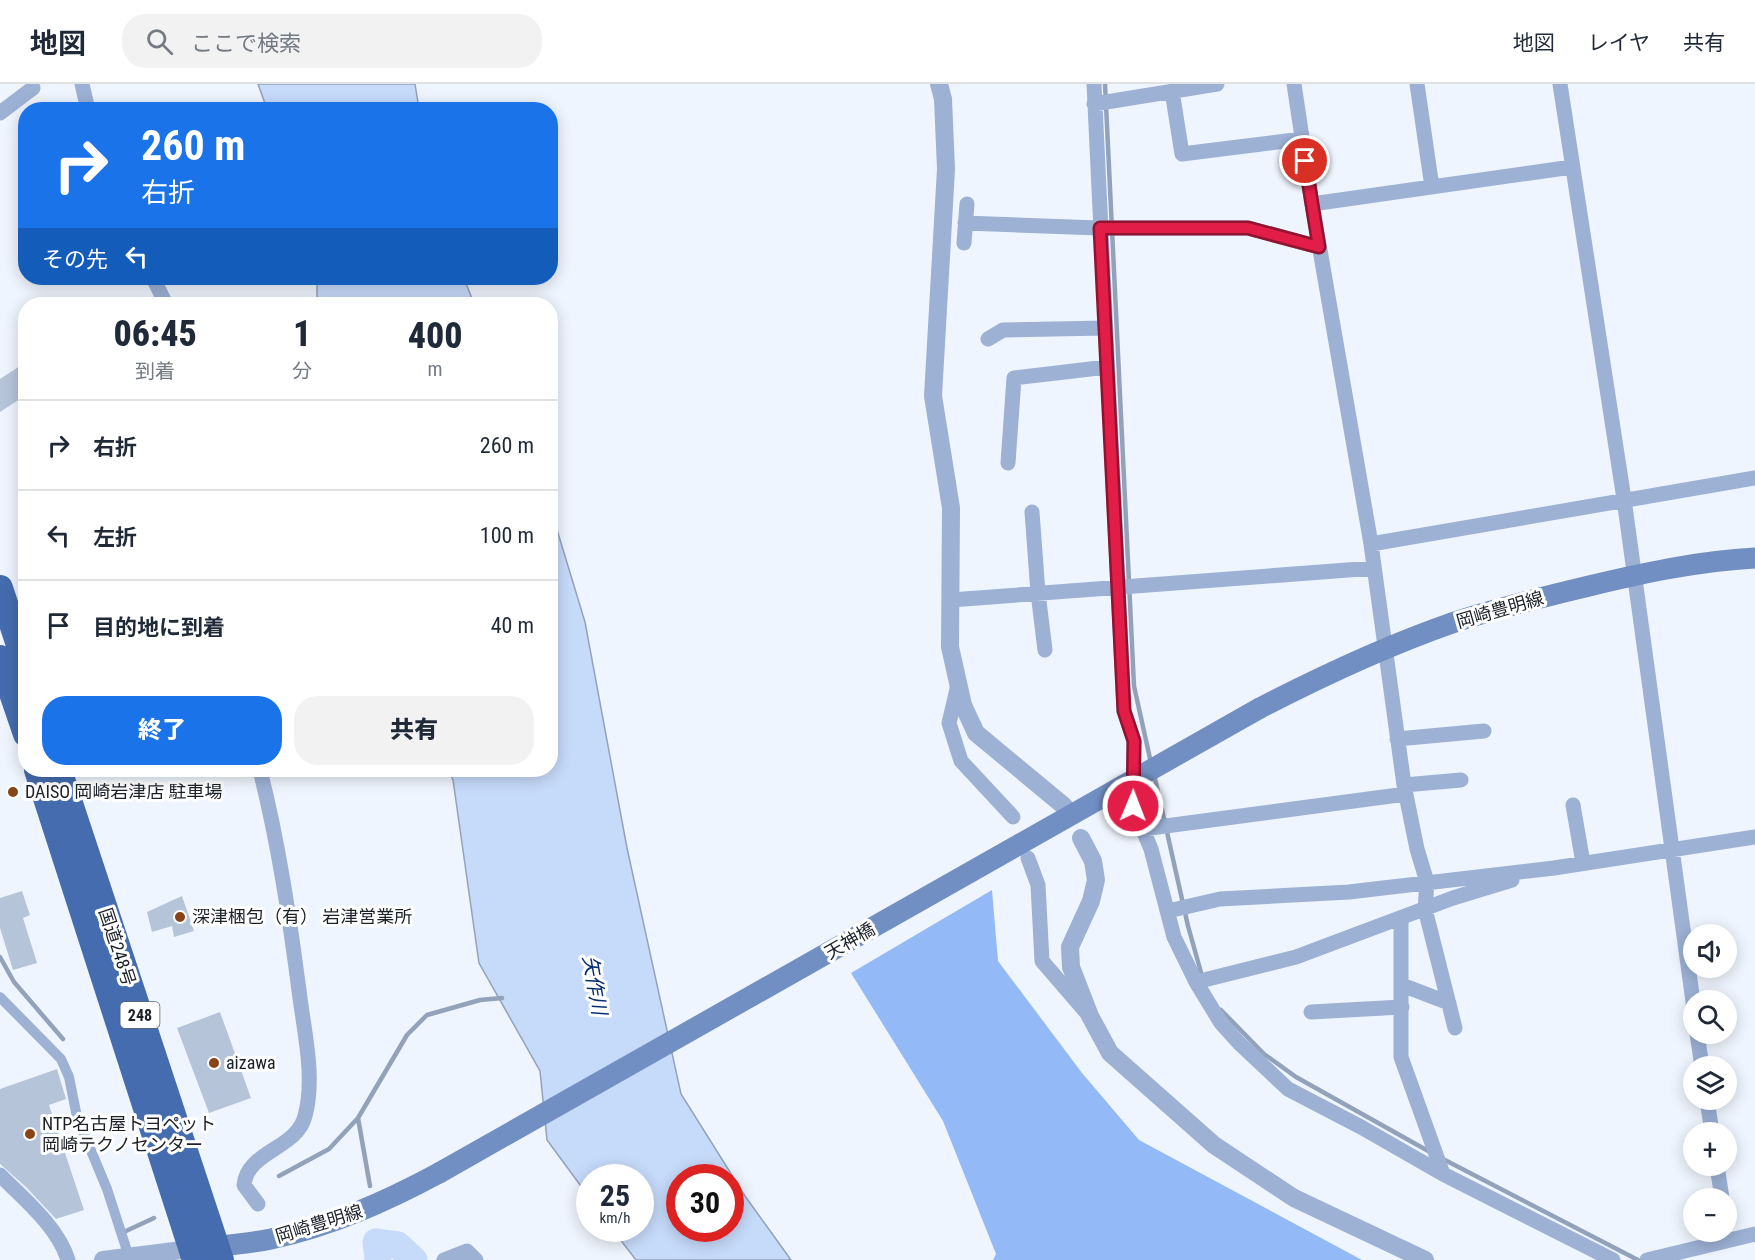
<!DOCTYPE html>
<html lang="ja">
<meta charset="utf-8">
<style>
body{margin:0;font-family:"Roboto Condensed","Noto Sans JP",sans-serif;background:#f2f2f3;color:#1f2937;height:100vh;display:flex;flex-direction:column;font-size:22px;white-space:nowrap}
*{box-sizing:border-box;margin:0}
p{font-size:20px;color:#747a83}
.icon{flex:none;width:33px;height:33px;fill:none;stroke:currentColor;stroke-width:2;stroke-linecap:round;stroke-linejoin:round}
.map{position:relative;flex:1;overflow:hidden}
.panel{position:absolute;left:18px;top:213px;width:540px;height:480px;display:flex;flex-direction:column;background:#fff;border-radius:24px;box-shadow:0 3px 15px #0003}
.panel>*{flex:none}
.guide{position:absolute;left:18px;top:18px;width:540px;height:183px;border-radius:24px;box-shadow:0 3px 15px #0003;background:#1a73e8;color:#fff;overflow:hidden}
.fabs{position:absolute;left:1683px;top:840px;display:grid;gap:12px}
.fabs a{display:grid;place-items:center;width:54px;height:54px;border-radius:50%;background:#fff;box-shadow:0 3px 15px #0003;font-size:30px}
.speed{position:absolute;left:576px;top:1080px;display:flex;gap:12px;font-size:30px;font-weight:700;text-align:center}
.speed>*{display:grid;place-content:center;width:78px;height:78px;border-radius:50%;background:#fff;box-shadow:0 3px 15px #0003;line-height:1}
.speed small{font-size:15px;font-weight:400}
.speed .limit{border:9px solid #d22;background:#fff;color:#111}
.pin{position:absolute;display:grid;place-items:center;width:51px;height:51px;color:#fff;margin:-26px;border:3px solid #fff;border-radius:50%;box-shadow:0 2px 6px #0007}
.me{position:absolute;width:66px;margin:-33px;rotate:1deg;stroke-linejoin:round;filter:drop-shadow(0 0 4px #0008)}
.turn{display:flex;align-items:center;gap:21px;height:126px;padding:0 24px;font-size:27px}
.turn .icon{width:78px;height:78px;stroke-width:2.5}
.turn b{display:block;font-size:42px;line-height:51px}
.then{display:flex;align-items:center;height:57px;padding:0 24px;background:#0003;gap:12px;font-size:22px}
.eta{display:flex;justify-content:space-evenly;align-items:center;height:102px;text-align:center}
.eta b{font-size:36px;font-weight:800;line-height:42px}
.cta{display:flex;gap:12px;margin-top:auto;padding:12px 24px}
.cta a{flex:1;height:69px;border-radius:24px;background:#1a73e8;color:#fff;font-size:24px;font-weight:800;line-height:69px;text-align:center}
.cta a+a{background:#f2f2f3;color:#1f2937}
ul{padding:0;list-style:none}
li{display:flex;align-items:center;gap:18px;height:90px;padding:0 24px;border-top:2px solid #e0e1e3}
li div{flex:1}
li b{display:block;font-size:22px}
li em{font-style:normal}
header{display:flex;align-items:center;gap:36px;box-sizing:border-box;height:84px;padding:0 30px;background:#fff;border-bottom:2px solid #e0e1e3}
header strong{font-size:28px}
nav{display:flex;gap:33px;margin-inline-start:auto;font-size:21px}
.search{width:420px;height:54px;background:#f2f2f3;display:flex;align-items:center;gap:15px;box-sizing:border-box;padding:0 21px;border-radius:24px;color:#747a83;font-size:22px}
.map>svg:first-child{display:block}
.forest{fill:#93b9f7}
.water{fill:#c6dafa;stroke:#93a2bb;stroke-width:1.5;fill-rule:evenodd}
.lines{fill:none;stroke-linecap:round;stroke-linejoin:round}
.stream{stroke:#93a2bb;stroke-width:4.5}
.river{stroke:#c6dafa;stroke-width:27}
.building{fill:#b6c4da}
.pedestrian{stroke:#9cb1d4;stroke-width:10}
.minor{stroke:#9cb1d4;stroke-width:15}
.tertiary{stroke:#9cb1d4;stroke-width:18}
.secondary{stroke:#718fc2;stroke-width:21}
.trunk{stroke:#446cae;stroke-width:26}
.secondary-bridge{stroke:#718fc2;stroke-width:21}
.route-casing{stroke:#92132f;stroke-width:15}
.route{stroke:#e11d48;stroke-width:10}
.poi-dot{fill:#884417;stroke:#fff;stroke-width:2}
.labels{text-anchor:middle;stroke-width:6;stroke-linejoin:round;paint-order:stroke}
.shield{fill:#fff;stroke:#606469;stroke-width:1.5}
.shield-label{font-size:16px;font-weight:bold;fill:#1c2129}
.street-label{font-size:18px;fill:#1c2129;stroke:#fff}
.poi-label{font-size:18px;fill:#1c2129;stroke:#fff;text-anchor:start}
.water-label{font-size:20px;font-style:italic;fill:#052e71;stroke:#fff}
</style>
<header>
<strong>地図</strong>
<div class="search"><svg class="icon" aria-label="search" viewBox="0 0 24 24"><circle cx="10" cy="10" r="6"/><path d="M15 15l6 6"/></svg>ここで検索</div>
<nav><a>地図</a><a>レイヤ</a><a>共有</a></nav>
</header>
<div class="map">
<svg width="1755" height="1176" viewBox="0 0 1755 1176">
<rect width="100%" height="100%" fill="#eff5fe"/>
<!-- forest -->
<path class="forest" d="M992,806l6,71 84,112 57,67 223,120h-369l3,-6 -53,-133 -92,-148z"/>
<!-- water -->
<path class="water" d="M258,0h157l4,25h-152z
M317,194h147l10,26h-157z
M551,426l34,112 42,226 54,246 64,102 46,64h-155l-24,-31 28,-1v-50h-50l-1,19 -42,-57 -7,-69 -61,-108 -26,-183 -5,-10h102zM680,1094h50v50h-50z"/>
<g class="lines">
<!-- stream -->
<path class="stream" d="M1105,0l29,602 17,77
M1154,690l34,152 14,50
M0,873l14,25 49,57
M1221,926l43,44 32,23 134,75
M1443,1075l195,101
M279,1092l50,-27 29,-31
M370,1102l-12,-68 49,-83 20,-20 53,-15 22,-2
M126,1147l28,-13
M376,1147v11"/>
<!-- river -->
<path class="river" d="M378,1176l-2,-18 22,3 16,15"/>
</g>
<!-- building -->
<path class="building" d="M26,278v33l-26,17v-33z
M22,807l8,24 -7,3 14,45 -24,7 -13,-42v-30z
M182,812l12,35 -20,6 -2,-11 -20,6 -5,-20z
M220,928l31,86 -42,15 -32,-85z
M57,985l9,30 -17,6 35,105 -28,9 -30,-32 -26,-23v-75z"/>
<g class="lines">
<!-- pedestrian -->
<path class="pedestrian" d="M0,913l61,62 8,18 8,40 30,72 22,68"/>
<!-- minor -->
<path class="minor" d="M82,0l6,26
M1094,0l30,627 10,30 -1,65 18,43 23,88 22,45 25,41 18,20 49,46 73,38 82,47 170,86
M1294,0l18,120 59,340 33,241 13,64 10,33 -2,27 30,119
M1417,0l15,103
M1560,0l64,415 70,510
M1172,7l10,63 120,-15
M1094,20l123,-20
M0,29l33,-25
M1312,120l260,-37
M965,139l134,5h149l71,19
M964,159l3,-39
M153,194l13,26
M988,255l15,-9 102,-2
M1008,379l6,-85 93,-11
M1032,428l6,81 7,57
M1371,460l384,-66
M951,516l423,-32
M958,601l-9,38 12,38 52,56
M1397,655l87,-8
M1404,701l57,-5
M1573,721l10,58
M1143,745l263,-35
M1028,774l10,27 4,76 44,51
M1168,827l52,-12 129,-7 205,-24 201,-31
M1401,834v139l42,117
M1196,898l100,-25 157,-59 59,-18
M1402,901l47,18
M1311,928l91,-5
M1697,950l5,32
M1707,1016l5,32
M1717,1082l5,32
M0,1091c24,24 58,52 68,85
M258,1120l-14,-19c3,-34 53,-36 61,-69 10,-37 0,-80 -5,-118 -10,-77 -21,-153 -40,-228
M444,1176l23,-9 9,9
M1647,1176l108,-26"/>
<!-- tertiary -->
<path class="tertiary" d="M939,0l4,15 3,70 -13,227 18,112 -1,139 13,58 13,28 88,73
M1081,754l12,23 3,19 -5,21 -21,46 1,20 19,49 20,37 104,92 80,53 131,62
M103,1176l87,-11"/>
<!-- secondary -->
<path class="secondary" d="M1260,624c62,-32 126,-62 192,-85 45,-15 91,-26 137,-37 54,-13 110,-25 166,-28
M202,1164c23,-3 46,-4 69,-9 60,-13 114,-37 168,-66"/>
<!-- trunk -->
<path class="trunk" d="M0,504l26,78
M0,574l26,76
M37,686l158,490
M59,686l162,490"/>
<!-- secondary-bridge -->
<path class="secondary-bridge" d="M439,1089l821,-465"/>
</g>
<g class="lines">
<!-- route casing -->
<g class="route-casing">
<path id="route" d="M1133,722l1,-65 -10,-30 -24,-483h148l71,19 -14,-86"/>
</g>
<!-- route -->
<use href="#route" class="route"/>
</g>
<!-- markers -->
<g class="poi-dot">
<circle cx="13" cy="708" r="6"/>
<circle cx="180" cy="833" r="6"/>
<circle cx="214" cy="979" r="6"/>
<circle cx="30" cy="1050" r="6"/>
</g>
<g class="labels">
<!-- shield labels -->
<rect class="shield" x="120.5" y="918" width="39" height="26" rx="4.5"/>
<g class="shield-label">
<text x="140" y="937">248</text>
</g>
<!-- street labels -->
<g class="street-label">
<text transform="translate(1500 526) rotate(-16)" y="6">岡崎豊明線</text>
<text transform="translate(850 857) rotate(-30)" y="6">天神橋</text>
<text transform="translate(117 863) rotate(72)" y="6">国道248号</text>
<text transform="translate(319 1140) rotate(-17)" y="6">岡崎豊明線</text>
</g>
<!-- poi labels -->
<g class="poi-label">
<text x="25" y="714">DAISO 岡崎岩津店 駐車場</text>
<text x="192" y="839">深津梱包（有） 岩津営業所</text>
<text x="226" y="985">aizawa</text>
<text x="42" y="1046">NTP名古屋トヨペット<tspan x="42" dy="21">岡崎テクノセンター</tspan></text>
</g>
<!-- water labels -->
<g class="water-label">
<text transform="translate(595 901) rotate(80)" y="7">矢作川</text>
</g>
</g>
</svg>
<div class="fabs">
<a><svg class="icon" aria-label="sound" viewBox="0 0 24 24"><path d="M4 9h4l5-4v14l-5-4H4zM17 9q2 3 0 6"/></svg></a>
<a><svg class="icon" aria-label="search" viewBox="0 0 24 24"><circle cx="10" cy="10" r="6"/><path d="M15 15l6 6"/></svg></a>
<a><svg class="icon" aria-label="layers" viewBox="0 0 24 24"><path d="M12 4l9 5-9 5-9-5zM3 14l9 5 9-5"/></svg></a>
<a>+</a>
<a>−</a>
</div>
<div class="speed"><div>25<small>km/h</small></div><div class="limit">30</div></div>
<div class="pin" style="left:1305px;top:77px;background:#d93025"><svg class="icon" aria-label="arrive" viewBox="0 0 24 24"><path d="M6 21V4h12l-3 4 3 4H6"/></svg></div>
<svg class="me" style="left:1133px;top:722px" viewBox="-20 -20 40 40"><circle r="17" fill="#e11d48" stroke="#fff" stroke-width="3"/><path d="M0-11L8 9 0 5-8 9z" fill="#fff"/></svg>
<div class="guide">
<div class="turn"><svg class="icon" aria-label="right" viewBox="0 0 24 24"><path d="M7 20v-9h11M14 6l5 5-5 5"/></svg><div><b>260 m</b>右折</div></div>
<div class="then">その先<svg class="icon" aria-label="left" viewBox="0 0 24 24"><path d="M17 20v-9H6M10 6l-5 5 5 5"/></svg></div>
</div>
<section class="panel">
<div class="eta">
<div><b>06:45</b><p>到着</p></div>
<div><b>1</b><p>分</p></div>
<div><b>400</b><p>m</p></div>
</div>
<ul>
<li><svg class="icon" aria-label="right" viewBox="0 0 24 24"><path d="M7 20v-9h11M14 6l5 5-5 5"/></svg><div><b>右折</b></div><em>260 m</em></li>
<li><svg class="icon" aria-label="left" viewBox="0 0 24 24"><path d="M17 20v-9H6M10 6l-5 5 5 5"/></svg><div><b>左折</b></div><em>100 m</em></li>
<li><svg class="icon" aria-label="arrive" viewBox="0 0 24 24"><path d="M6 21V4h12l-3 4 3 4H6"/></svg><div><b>目的地に到着</b></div><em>40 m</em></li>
</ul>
<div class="cta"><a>終了</a><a>共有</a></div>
</section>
</div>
